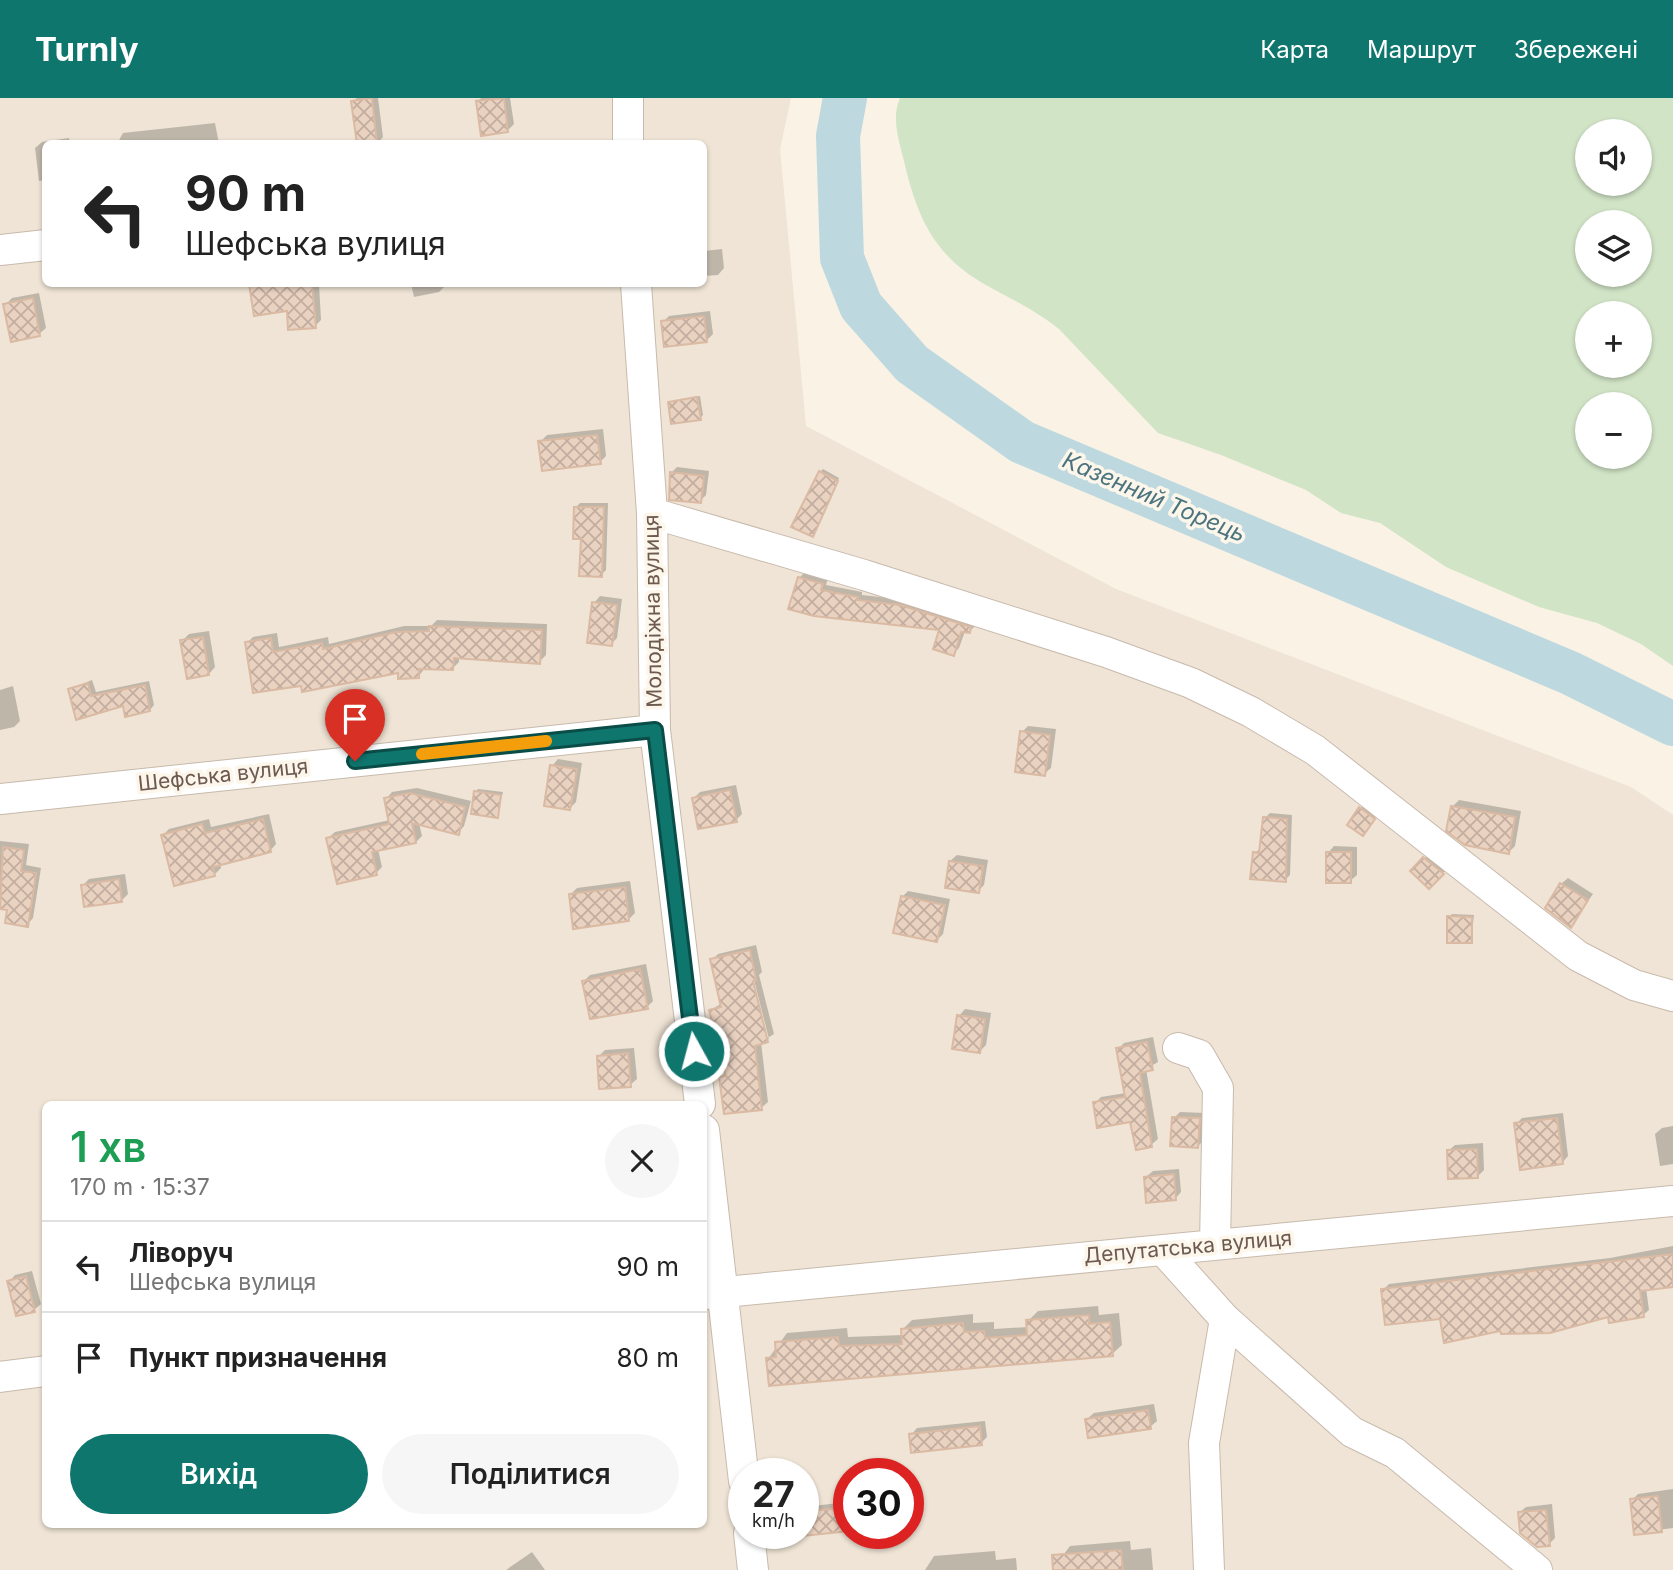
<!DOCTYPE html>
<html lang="uk">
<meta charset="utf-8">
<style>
body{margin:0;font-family:Inter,sans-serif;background:#f6f6f6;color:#222;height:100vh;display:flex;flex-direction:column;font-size:26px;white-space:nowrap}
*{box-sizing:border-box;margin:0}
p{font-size:23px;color:#767676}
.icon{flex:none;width:38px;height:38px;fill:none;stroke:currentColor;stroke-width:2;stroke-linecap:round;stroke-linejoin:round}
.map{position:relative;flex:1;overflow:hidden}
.panel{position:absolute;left:42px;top:1003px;width:665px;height:427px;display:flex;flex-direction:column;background:#fff;border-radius:10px;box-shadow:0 2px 5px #0004}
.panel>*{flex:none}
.hud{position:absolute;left:42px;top:42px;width:665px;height:147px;border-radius:10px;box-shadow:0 2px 5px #0004;background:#fff;color:#222;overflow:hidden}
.fabs{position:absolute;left:1575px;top:21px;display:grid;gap:14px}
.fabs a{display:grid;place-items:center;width:77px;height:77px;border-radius:50%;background:#fff;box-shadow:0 2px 5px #0004;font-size:35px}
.speed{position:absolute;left:728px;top:1360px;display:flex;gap:14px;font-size:35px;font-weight:700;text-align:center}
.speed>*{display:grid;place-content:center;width:91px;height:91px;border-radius:50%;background:#fff;box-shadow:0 2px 5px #0004;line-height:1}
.speed small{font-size:18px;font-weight:400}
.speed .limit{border:10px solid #d22;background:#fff;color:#111}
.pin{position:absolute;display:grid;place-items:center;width:60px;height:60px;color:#fff;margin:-72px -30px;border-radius:50% 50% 50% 0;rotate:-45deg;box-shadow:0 0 7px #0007}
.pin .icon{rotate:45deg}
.me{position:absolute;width:77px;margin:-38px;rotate:353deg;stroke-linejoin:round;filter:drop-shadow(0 0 5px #0008)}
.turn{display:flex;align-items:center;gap:24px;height:147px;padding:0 28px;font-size:32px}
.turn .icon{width:91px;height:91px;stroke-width:2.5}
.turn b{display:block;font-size:49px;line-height:60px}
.round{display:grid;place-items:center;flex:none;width:74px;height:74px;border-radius:37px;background:#f6f6f6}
.head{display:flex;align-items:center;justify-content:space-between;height:119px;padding:0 28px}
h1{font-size:42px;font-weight:600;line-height:52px;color:#1e9e55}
.primary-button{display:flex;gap:14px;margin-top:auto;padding:14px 28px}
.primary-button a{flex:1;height:80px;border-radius:42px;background:#0f766e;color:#fff;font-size:28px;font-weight:600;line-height:80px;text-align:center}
.primary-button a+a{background:#f6f6f6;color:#222}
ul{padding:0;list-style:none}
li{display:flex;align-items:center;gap:21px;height:91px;padding:0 28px;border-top:2px solid #e0e0e0}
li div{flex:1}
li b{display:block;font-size:26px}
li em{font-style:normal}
header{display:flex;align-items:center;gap:42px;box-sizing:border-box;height:98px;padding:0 35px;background:#0f766e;color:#fff}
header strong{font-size:33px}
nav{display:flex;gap:38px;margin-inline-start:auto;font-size:24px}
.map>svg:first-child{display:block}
.residential{fill:#efe4d5;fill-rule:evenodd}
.grass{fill:#d1e4c6;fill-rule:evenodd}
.shadow{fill:#0003;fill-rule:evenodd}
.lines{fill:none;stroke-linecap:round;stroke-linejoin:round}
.river{stroke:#bdd9df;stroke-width:44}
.building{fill:url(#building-cross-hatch);stroke:#dbbaa3;stroke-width:2}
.minor-casing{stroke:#c8baad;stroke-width:32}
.minor{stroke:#fff;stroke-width:30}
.route-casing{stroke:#0a4d48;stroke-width:18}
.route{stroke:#0f766e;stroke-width:12}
.slow{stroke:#f59e0b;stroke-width:12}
.labels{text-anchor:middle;stroke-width:7;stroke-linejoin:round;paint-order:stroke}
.street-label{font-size:21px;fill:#6e5a4e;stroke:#fcf6eb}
.water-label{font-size:23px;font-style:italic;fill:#4b747f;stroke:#fcf6eb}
</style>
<header>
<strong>Turnly</strong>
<nav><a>Карта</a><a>Маршрут</a><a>Збережені</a></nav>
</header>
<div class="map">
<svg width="1673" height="1472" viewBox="0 0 1673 1472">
<defs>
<pattern id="building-cross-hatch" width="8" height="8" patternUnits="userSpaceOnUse" patternTransform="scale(1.75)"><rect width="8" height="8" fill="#ead2c1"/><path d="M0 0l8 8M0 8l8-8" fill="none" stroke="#c2ad9f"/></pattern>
</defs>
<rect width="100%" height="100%" fill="#f9f2e5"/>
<!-- residential -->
<path class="residential" d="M0,0h791l-11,51 26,277 310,163 515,198 42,28v755h-1673zM46,46h658v140h-658zM46,1006h658v420h-658zM744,1376h59v59h-59zM849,1376h59v59h-59z"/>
<!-- grass -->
<path class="grass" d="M900,0h773v568l-32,-22 -44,-21 -58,-16 -93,-40 -66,-44 -39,-10 -35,-23 -85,-35 -63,-22 -99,-104c-22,-18 -48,-30 -73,-44 -52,-29 -69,-68 -82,-124 -5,-21 -13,-43 -4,-63zM1587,33h53v53h-53zM1587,124h53v53h-53zM1587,215h53v53h-53zM1587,306h53v53h-53z"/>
<!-- shadow -->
<path class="shadow" d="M357,0h21l5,39 -6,7h-19l-5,-42z
M481,0h29l4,26 -6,6 -30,-28z
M215,25l4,21h-102l6,-11z
M69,40l1,6h-24v36l-7,1 -4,-33 7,-6z
M722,151l2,19 -6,7 -14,1v-25z
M251,186h68l2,36 -6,6z
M411,186h34v2l-6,6 -25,5z
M39,195l7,35 -7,6 -34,-29 7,-7z
M710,213l3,23 -7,7 -43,-19 6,-6z
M700,298l3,19 -3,3 -30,-16z
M603,331l3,27 -6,6 -60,-20 7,-7z
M677,369l32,4 -3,24 -6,6 -29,-28z
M823,371l16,9 -26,57 7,-63z
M580,405h28l-2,67 -5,5 -19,-37 -7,-30z
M805,474l23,6 -2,7 36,7v3l44,5 69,26 -6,6 -4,-1 -6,17 -6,6 -11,-25 -151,-21 8,-30z
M600,498l22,3 -5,39 -6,6 -17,-41z
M437,522l110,4 -1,31 -7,7 -80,-5v5l-6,6h-28l-7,9 -19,-6 -96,13 -56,-41 6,-6 24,-4 2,14 49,-10 1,7 75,-18h27z
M209,533l6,36 -6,7 -27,-33 7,-7z
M92,582l4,12 53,-11 5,24 -4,5 -26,-6 -46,14 -8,-29z
M13,588l7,35 -6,6 -14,3v-40z
M1028,628l28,3 -5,39 -7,6 -22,-42z
M558,661l24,4 -6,39 -6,6 -18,-42z
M736,687l6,29 -6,6 -42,-22 6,-6z
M417,690l54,13 -7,25 -6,7 -39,-10 3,13 -6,6 -38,7 4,18 -6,6 -48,-35 7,-6 55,-12 -4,-21 6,-7z
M478,691l25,3 -6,24 -21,-25z
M1459,702l62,11 -6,35 -6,6 -57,-45z
M1363,708l13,10 -10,15 -6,-22z
M1270,715l22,2 -2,60 -5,5 -31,-27 8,-5 3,-30z
M269,716l7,30 -6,7 -50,13 1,4 -6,6 -52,-39 6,-6 40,-10 2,8z
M0,743l29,3 -3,21 15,3 -8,50 -6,7 -27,-29z
M1334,748l23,1v28l-7,6 -22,-28z
M957,757l31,5 -4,25 -6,6 -28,-30z
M1427,758l18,15 -16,16 -17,-16z
M125,776l3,20 -6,6 -39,-15 6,-6z
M1568,780l25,16 -22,31 -10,-41z
M630,783l5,32 -7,7 -58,-25 7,-7z
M908,793l42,8 -7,35 -6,6 -35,-43z
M1452,816l22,1 -3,26 -22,-24z
M756,847l6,27 -3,3 15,59 -13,8 7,60 -7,6 -40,-31 5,-5 -15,-62 11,-7 -10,-43 6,-6zM749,874h3l17,67h-3z
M646,866l7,37 -6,6 -63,-26 6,-6z
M965,911l26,4 -5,32 -6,6 -21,-35z
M1153,939l5,25 -12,7 12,70 -7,6 -19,-25 -37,-17 6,-6 25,-4 -8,-44 6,-6z
M634,950l3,31 -7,6 -31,-29 6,-6z
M1180,1014l25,1 -1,27 -6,6 -24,-28z
M1563,1015l5,43 -6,7 -46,-39 6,-6z
M1673,1028v38l-13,2 -5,-32 7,-6z
M1483,1045l1,27 -6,6 -30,-25 7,-6z
M1179,1071l2,23 -6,7 -29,-22 7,-6z
M1673,1148v40l-27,2 3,22 -6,5h-34l-107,13 -61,-11 -58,-27 6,-6 221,-26z
M32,1173l9,33 -7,6 -25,-28 6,-7z
M1098,1208l1,9 20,-2 3,32 -10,9 -344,5 19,-26 60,-5 1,9 55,-2 -1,-5 10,-10 61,-6v9l21,-1v7l34,-2v-6l10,-10z
M1154,1306l3,17 -7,6 -63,-8 7,-6z
M985,1323l2,16 -6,6 -70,-8 6,-7z
M1673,1391v39l-38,5 -3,-33 6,-6z
M849,1404v28l-64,6 -1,-3h19v-26z
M1552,1406l3,34 -6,6 -30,-31 7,-6z
M1130,1443l1,9 20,-2 2,22h-101l18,-24z
M995,1453l1,9 20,-2 1,12h-92l9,-14z
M532,1454l13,18h-39z"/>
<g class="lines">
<!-- river -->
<path class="river" d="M845,0l-7,38 4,122 19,48 51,58 110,78 548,231 103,51"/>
</g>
<!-- building -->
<path class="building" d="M372,0l5,46h-20l-6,-43z
M504,0l4,34 -27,4 -5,-35z
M249,186h63l4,44 -28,2 -1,-19 -33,5z
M33,200l7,38 -29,6 -8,-38z
M704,218l3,26 -43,5 -3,-26z
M697,299l4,23 -30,4 -3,-22z
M597,337l4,29 -59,7 -4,-30z
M819,373l19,10 -25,56 -22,-10z
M670,374l34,4 -3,27 -32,-3z
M574,409h30l-2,70 -23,-1 2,-37h-8z
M798,479l25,7 -2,6 37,7 -1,3 43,5 71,22 -1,6 -9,-1 -7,24 -21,-7 6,-19 -125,-14 -26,-7z
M592,504l25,3 -5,41 -25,-3z
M429,528l113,4 -2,34 -86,-6 -1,12 -34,-1v9l-21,1v-6l-96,19 -1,-6 -48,7 -8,-51 26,-4 2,14 49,-9 1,6 73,-17 33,-1z
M203,539l6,38 -22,4 -7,-39z
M88,585l3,13 54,-11 5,26 -25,6 -2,-11 -47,14 -8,-31z
M1020,633l30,4 -5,41 -30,-4z
M550,667l27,4 -7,41 -26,-4z
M730,692l7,32 -39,7 -6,-31z
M474,693l27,4 -3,23 -27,-4z
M410,695l55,14 -6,28 -47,-12 4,20 -44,9 5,23 -40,9 -11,-46 63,-14 -5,-26z
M1451,708l64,11 -6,37 -44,-9 -19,-14z
M1359,709l16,12 -12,17 -16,-11z
M1263,719l24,2 -1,63 -36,-3 3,-27 6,1z
M263,721l8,33 -58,15 2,9 -41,10 -13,-51 41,-11 3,9z
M3,749l21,3 -3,21 15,2 -8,54 -23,-4 2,-13 -7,-1z
M1326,754h25v31h-25z
M1423,759l21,17 -15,15 -19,-18z
M949,763l34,5 -4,27 -34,-5z
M119,781l3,23 -38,5 -3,-22z
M1560,785l28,17 -17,28 -26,-20z
M625,789l4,34 -56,8 -4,-35z
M901,798l44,9 -8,37 -44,-9z
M1447,818l25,1v26h-25z
M750,852l6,30 -3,1 15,61 -13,4 7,64 -38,4 -5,-37 7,-1 -17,-66 12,-3 -11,-48z
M640,871l8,40 -58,10 -8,-38z
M957,917l28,4 -5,34 -28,-4z
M1147,944l6,28 -13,3 12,74 -16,3 -6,-28 -33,6 -4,-26 32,-5 -9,-49z
M628,955l3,34 -32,2 -2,-33z
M1172,1019l28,1 -2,30 -28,-2z
M1557,1020l6,46 -43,6 -6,-47z
M1477,1051l1,29 -30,1 -1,-29z
M1174,1076l2,26 -30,3 -2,-26z
M1673,1156v33l-33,4 4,26 -35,6 -1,-6 -58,16 -49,1 -1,-3 -56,12 -4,-24 -55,6 -4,-36z
M26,1178l9,36 -19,4 -9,-35z
M1089,1217v9l21,-2 3,34 -344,30 -3,-28 10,-1 -1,-15 63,-5 1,9 63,-2 -1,-15 62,-6 1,9 20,-1 1,7 42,-3 -1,-15z
M1148,1312l3,19 -63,9 -3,-19z
M980,1328l2,19 -71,8 -2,-19z
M1658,1398l4,36 -28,3 -4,-36z
M849,1409v24l-46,5v-24z
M1546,1412l4,36 -13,1 -17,-14 -2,-21z
M1121,1452l2,20h-70l-1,-15z"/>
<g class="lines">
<!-- minor casing -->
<g class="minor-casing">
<path id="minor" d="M628,0v46
M0,152l46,-5
M636,186l16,229 3,217 45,374
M652,415l212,62 242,77 85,31 60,29 64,38 263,206 56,29 39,11
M0,701l655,-69
M1178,950l21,7 19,33 -3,157
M704,1032l40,351
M1163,1152l62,69 -21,124 5,127
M704,1196l969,-93
M1225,1221l127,113 43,21 142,117
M0,1279l46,-6
M749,1435l4,37"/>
</g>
<!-- minor -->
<use href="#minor" class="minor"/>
</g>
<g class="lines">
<!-- route casing -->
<g class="route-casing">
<path id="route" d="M355,663l300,-31 39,321"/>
</g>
<!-- route -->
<use href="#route" class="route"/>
<!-- slow -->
<path class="slow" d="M422,656l124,-13"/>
</g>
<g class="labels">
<!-- street labels -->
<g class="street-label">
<text transform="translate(653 513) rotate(-91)" y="7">Молодіжна вулиця</text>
<text transform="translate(223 677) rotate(-6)" y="7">Шефська вулиця</text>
<text transform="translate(1188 1149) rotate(-5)" y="7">Депутатська вулиця</text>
</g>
<!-- water labels -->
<g class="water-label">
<text transform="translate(1154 399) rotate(23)" y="8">Казенний Торець</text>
</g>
</g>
</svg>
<div class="fabs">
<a><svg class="icon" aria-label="sound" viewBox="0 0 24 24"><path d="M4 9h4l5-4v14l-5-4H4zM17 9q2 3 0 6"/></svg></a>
<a><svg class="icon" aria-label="layers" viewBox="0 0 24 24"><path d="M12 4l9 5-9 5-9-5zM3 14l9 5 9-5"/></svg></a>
<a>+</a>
<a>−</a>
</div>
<div class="speed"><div>27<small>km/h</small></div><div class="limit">30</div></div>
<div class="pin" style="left:355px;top:663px;background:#d93025"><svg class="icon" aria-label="arrive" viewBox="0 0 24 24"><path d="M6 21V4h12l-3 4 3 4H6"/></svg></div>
<svg class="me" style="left:694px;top:953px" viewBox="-20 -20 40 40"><circle r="17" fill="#0f766e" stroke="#fff" stroke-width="3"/><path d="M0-11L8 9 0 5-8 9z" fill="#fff"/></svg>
<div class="hud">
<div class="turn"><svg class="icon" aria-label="left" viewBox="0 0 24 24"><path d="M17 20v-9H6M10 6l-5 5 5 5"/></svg><div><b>90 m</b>Шефська вулиця</div></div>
</div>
<section class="panel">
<div class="head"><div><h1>1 хв</h1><p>170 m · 15:37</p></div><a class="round"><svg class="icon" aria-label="close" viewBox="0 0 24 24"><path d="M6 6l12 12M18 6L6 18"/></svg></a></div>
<ul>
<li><svg class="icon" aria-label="left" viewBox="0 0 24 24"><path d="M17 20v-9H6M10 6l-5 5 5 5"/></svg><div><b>Ліворуч</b><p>Шефська вулиця</p></div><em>90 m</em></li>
<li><svg class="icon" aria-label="arrive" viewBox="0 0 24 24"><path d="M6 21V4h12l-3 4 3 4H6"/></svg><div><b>Пункт призначення</b></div><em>80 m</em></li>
</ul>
<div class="primary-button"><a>Вихід</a><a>Поділитися</a></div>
</section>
</div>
